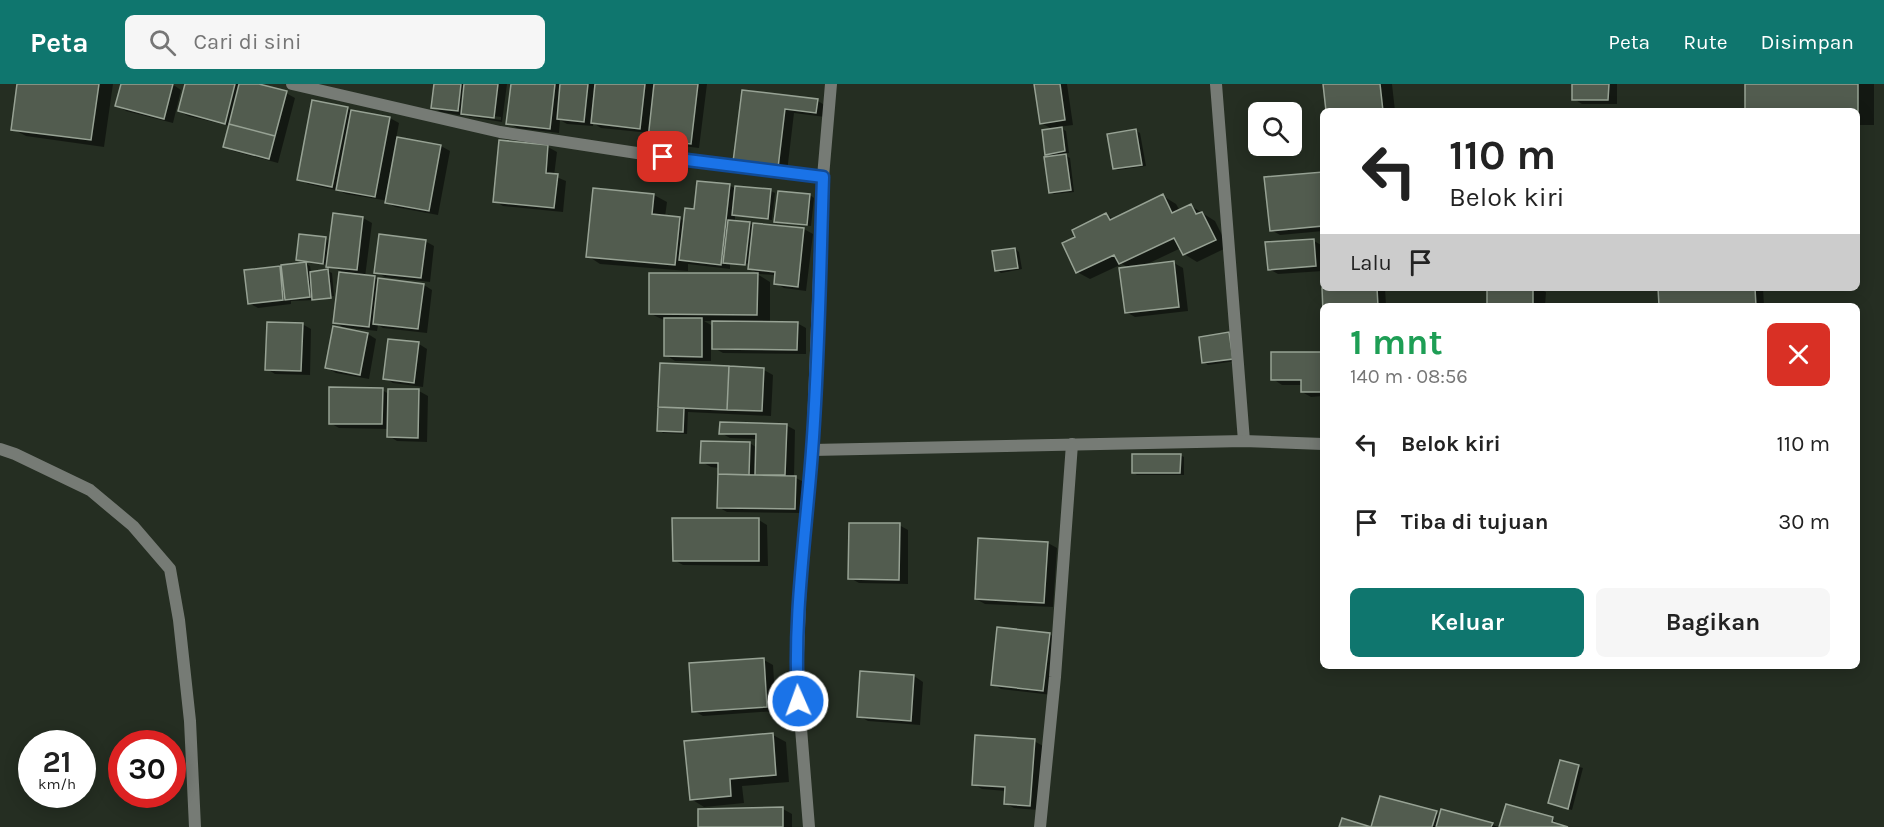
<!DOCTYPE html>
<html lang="id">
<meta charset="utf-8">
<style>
body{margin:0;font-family:Karla,sans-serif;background:#f6f6f6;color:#222;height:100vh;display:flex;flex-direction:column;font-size:22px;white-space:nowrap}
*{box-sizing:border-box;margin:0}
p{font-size:20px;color:#767676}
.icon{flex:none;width:33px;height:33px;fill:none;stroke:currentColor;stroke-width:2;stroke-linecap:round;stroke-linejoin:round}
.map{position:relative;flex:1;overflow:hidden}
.drawer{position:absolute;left:1320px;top:219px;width:540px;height:366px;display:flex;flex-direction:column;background:#fff;border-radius:9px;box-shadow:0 3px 15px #0003}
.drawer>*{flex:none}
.top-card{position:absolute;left:1320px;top:24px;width:540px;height:183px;border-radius:9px;box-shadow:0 3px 15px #0003;background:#fff;color:#222;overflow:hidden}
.tools{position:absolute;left:1248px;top:18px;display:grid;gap:12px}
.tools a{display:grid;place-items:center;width:54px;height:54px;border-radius:9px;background:#fff;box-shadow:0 3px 15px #0003;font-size:30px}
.speed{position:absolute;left:18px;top:646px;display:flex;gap:12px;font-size:30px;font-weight:700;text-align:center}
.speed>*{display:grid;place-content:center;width:78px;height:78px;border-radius:50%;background:#fff;box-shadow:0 3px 15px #0003;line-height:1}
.speed small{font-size:15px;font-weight:400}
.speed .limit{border:9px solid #d22;background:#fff;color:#111}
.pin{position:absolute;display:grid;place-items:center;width:51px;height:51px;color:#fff;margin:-26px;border-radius:12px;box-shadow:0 3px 9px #0006}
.me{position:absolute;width:66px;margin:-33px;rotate:358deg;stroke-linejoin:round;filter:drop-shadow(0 0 4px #0008)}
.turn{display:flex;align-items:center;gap:21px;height:126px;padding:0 30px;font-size:27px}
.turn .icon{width:78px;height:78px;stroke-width:2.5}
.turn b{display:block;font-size:42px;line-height:51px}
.then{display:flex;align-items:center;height:57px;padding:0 30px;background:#0003;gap:12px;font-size:22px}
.round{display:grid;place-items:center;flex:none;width:63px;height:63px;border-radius:9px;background:#f6f6f6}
.summary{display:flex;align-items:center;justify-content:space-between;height:102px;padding:0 30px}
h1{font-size:36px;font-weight:700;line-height:45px;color:#1e9e55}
.primary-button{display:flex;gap:12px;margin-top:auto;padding:12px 30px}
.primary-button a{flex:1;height:69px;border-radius:9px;background:#0f766e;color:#fff;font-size:24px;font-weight:700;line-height:69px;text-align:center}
.primary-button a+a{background:#f6f6f6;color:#222}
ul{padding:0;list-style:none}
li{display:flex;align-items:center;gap:18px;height:78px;padding:0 30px}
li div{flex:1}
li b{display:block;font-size:22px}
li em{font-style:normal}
header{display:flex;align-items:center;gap:36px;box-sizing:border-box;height:84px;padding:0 30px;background:#0f766e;color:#fff}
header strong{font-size:28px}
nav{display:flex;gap:33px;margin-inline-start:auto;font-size:21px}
.search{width:420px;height:54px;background:#f6f6f6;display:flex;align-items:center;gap:15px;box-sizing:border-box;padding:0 21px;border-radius:9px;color:#767676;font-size:22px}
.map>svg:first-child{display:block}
.shadow{fill:#0007;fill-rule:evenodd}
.building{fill:#525c4f;stroke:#97a294;stroke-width:1.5}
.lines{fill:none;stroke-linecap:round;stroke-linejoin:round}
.service{stroke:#767b75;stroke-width:12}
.minor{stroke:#767b75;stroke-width:12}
.route-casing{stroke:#114b97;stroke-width:15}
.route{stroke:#1a73e8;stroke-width:10}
</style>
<header>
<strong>Peta</strong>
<div class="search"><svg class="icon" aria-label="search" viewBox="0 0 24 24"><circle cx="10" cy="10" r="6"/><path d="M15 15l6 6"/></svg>Cari di sini</div>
<nav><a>Peta</a><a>Rute</a><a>Disimpan</a></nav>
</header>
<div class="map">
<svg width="1884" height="743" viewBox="0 0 1884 743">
<rect width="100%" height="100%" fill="#252e22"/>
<!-- shadow -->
<path class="shadow" d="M18,0h95l-9,63 -78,-11 -13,-7z
M123,0h49l9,6 -8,33 -47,-12 -9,-6z
M186,0h67l33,9 9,5 -17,65 -45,-12 -9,-5 6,-20 -42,-10 -9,-5z
M435,0h72l-5,38 -61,-10 -9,-5zM470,29l31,4v3l-31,-4z
M513,0h194l-8,64 -41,-5 -8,-5v-5l-49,-5 -8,-5v3l-26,-2 -7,-4 -1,13 -42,-5 -9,-5z
M1036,0h31l6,41 -15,2 8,4 3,22 -7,1 8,4 4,34 -20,2 -4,-2 3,-34 -7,-4 8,-24 -13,-7z
M1325,0h67l3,27h-68z
M1574,0h43v20h-35l-8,-5z
M1747,0h127v41h-17v-14h-111z
M743,8l75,9 8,5 -1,11 -31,-4 -7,59 -44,-5z
M314,18l76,16 9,5 -3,16 45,7 9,5 -12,64 -43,-8 -12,-7 -37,-6 -6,-3 -32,-7 -9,-5z
M1136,47l4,2 6,33 -28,4 -4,-2z
M501,58l47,5 9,5 -3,24 12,5 -3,31 -60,-6 -9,-5z
M1323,90v57l-43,4 -9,-5z
M729,101l7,4 35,2 4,2 -3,27 -37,-4v6l14,1 5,3 50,3 9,5 -7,57 -22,-3 -9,-5 1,-8 -18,-1 -8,-6 3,-4 -23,-2v7l-42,-5v7l-88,-7 -12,-8 6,-67 60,6 13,7 -2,15 14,1 6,4 10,-11z
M810,111l4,3 -3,28 -31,-3 -4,-2z
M1163,112l13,8 4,7 11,-5 24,15 13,26 -31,15 -13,-8 -3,-6 -38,18 31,-3 9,5 5,43 -53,6 -9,-5 3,-44 -7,-4 -32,15 -13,-7v-34l29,-23 8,4z
M334,131l29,3 9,5 -7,54 9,1 6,3 44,4 8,5 -5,43 -44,-5 -5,-3 -1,6 -34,-4 -9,-5 7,-51 -13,-6 -25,-3 7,4 1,7 17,-2 4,2 2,23 -19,2v2l-24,1v3l-33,4 -9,-5 30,-36 4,3 22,-6 -7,-4 28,-21 5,3z
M425,157l9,5 -4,36 -45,-5 -9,-5z
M1314,157l9,5v25l-45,3 -9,-5z
M1015,165l4,3 3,17 -21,4 -4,-3z
M757,190l13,8v41h27l9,5v26l-83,-1 -9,-5v-27h-10l7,4v36h-36l-9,-6v-34l-15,-7z
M1327,204h58l1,18h-62z
M1489,204h49l8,4 -1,14h-57z
M1680,204h83l1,18h-104z
M302,240l9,5 -1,46 -35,-1 -8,-5z
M368,250l8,5 -7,40 -33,-6 -9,-5z
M1229,250l4,2 3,25 -28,4 -4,-3z
M419,260l8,5 -4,38 -30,-4 -8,-5z
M1323,269v43l-12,1 -9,-5v-7h-20l-9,-6z
M662,281l102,5 9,5 -2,41 -83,-4 -1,22 -24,-1 -4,-3z
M382,306l7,4v-4l30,1 9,5 -1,46 -30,-1 -8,-5v-7l-50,-1 -9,-5z
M786,341l9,5 -1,47 10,5 -1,31 -76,-1 -9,-5 1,-39 -8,-1 -9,-5 48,-19 7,5 1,-9 -28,-1 -9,-5z
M1180,371l4,2v18h-47l-4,-3z
M759,436l8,5 1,41 -85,-1 -9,-5z
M899,441l9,5v54l-49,-1 -9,-5z
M1048,459l9,5 -4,59 -68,-3 -9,-5z
M1049,550l9,5 -6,56 -51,-6 -9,-5z
M764,576l9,5 3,46 -73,5 -9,-5z
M862,589l52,3 9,6 -3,43 -52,-4 -9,-5z
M773,651l13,7 3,40 -47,4 2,17 -40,4 -13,-8z
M1034,657l9,5 -5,64 -24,-2 -9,-5 1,-12 -24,-2 -9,-5z
M1561,678l22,6 -11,42 -22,-7z
M1381,714l59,17 52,9 5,3h-124z
M1507,722l45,13 11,8h-62z
M783,725l9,5v13h-92l-1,-17z"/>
<!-- building -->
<path class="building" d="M17,0h82l-8,56 -80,-10z
M121,0h52l-9,35 -49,-13z
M185,0h50l-10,40 -47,-13z
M239,0h20l28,7 -12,45 -46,-12z
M434,0h27l-3,27 -27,-3z
M464,0h34l-4,34 -33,-4z
M511,0h44l-5,45 -44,-5z
M560,0h28l-4,38 -27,-3z
M595,0h50l-5,45 -49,-6z
M654,0h44l-7,60 -43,-5z
M1034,0h26l5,36 -25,4z
M1323,0h57l3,27h-57z
M1572,0h37l-1,16h-36z
M1745,0h113v33l-1,-6h-112z
M742,6l76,9 -2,14 -31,-4 -7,59 -45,-6z
M312,16l36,7 -16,80 -35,-7z
M351,26l39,7 -15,80 -39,-7z
M229,40l46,12 -6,23 -46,-12z
M1062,43l3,24 -20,4 -3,-25z
M1136,45l6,36 -29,4 -6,-35z
M397,53l44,8 -12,66 -44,-8z
M499,56l49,5 -2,28 12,1 -4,34 -61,-6z
M1066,70l5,36 -22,3 -5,-36z
M1323,88v54l-53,5 -6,-54z
M697,97l33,3 -9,81 -42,-5 6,-52 9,1z
M735,102l36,3 -3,30 -36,-4z
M593,104l61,6 -2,20 28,3 -5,48 -89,-8z
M778,107l32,3 -3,31 -33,-3z
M1163,110l9,19 19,-9 5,10 6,-2 14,28 -33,15 -9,-17 -55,26 -5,-9 -38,18 -14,-30 13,-6 -3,-7 34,-17 4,7z
M333,129l30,4 -6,53 -31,-3z
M728,136l22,2 -5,43 -22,-2z
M753,139l51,5 -6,59 -24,-3 1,-12 -27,-3z
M299,150l27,3 -3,27 -27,-4z
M379,150l47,6 -5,38 -47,-5z
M1314,155l2,27 -48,4 -3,-28z
M1015,164l3,20 -23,3 -3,-20z
M1174,177l5,46 -54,6 -6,-45z
M306,178l4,35 -25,3 -4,-35z
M280,182l3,34 -35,4 -4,-34z
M328,185l3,29 -19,2 -2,-28z
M339,188l36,4 -6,51 -36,-4z
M649,189h109l-1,42 -108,-1z
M378,194l46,6 -6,45 -45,-5z
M1322,204h55l1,18h-55v7z
M1487,204h46v18h-46z
M1658,204h97l1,18h-97z
M664,234h38v39l-38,-1z
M712,237l86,1 -1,28 -85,-1z
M267,238l36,1 -2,48 -36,-1z
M333,242l35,7 -8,42 -35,-7z
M1229,248l4,27 -31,4 -3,-26z
M388,255l31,3 -5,41 -31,-4z
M1271,268h52v40h-22v-12h-30z
M660,279l69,3 -2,44 -69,-3z
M729,282l35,2 -2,43 -35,-1z
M329,303l54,1 -1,36h-53z
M388,305h31l-1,49 -31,-1z
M658,323l26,1 -1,24 -26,-1z
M720,338l67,2 -2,51h-30l1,-41h-37z
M701,357l49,1 -1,33 -31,-1v-11h-18z
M1132,370h49l-1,19h-48z
M718,390l78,2 -1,33 -78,-1z
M672,434h87v43h-86z
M849,439h51l-1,57 -51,-1z
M978,454l70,4 -4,61 -69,-4z
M997,543l53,6 -7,58 -52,-6z
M764,574l3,49 -75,5 -3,-49z
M860,587l54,4 -3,46 -54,-4z
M773,649l3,42 -46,4 1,17 -41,4 -6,-59z
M975,651l60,4 -5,67 -26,-2 1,-17 -33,-2z
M1560,676l19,5 -11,44 -20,-6z
M1380,712l57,15 -5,16h-93l3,-9 29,9z
M1506,720l47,13 -1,5 16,5h-69z
M783,723v20h-85v-18z
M1441,725l52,14 -2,4h-55z"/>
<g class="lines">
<!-- service -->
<path class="service" d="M1216,0l28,357
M0,365l15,5 75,36 43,36 37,43 9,51 11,101 5,106
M1040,743l15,-150 17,-233"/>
<!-- minor -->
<path class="minor" d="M292,0l208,48 163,25 160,20
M812,366l432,-9 79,3
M809,743l-12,-148 4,-103 11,-126 11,-273 8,-93"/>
</g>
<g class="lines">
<!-- route casing -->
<g class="route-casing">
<path id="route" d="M663,73l160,20c-3,91 -4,183 -11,274 -6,83 -19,166 -14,250"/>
</g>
<!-- route -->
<use href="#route" class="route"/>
</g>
</svg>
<div class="tools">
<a><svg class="icon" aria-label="search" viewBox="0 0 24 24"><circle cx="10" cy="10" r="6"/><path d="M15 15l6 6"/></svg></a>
</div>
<div class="speed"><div>21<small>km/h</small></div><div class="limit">30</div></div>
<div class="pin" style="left:663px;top:73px;background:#d93025"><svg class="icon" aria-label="arrive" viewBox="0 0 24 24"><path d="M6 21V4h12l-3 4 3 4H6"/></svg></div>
<svg class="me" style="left:798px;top:617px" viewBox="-20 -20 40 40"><circle r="17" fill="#1a73e8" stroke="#fff" stroke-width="3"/><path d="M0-11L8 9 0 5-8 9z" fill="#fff"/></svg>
<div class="top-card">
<div class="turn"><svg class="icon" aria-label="left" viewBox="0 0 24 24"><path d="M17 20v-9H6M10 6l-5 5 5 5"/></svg><div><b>110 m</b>Belok kiri</div></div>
<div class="then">Lalu<svg class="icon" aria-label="arrive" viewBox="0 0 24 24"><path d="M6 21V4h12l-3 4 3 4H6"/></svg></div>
</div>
<section class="drawer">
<div class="summary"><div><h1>1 mnt</h1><p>140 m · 08:56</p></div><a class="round" style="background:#d93025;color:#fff"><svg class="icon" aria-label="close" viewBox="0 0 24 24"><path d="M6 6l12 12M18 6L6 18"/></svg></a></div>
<ul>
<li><svg class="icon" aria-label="left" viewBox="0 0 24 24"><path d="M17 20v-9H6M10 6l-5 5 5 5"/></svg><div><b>Belok kiri</b></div><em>110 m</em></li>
<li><svg class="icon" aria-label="arrive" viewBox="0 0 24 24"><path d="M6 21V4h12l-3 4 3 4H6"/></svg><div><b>Tiba di tujuan</b></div><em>30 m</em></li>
</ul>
<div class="primary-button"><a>Keluar</a><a>Bagikan</a></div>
</section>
</div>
